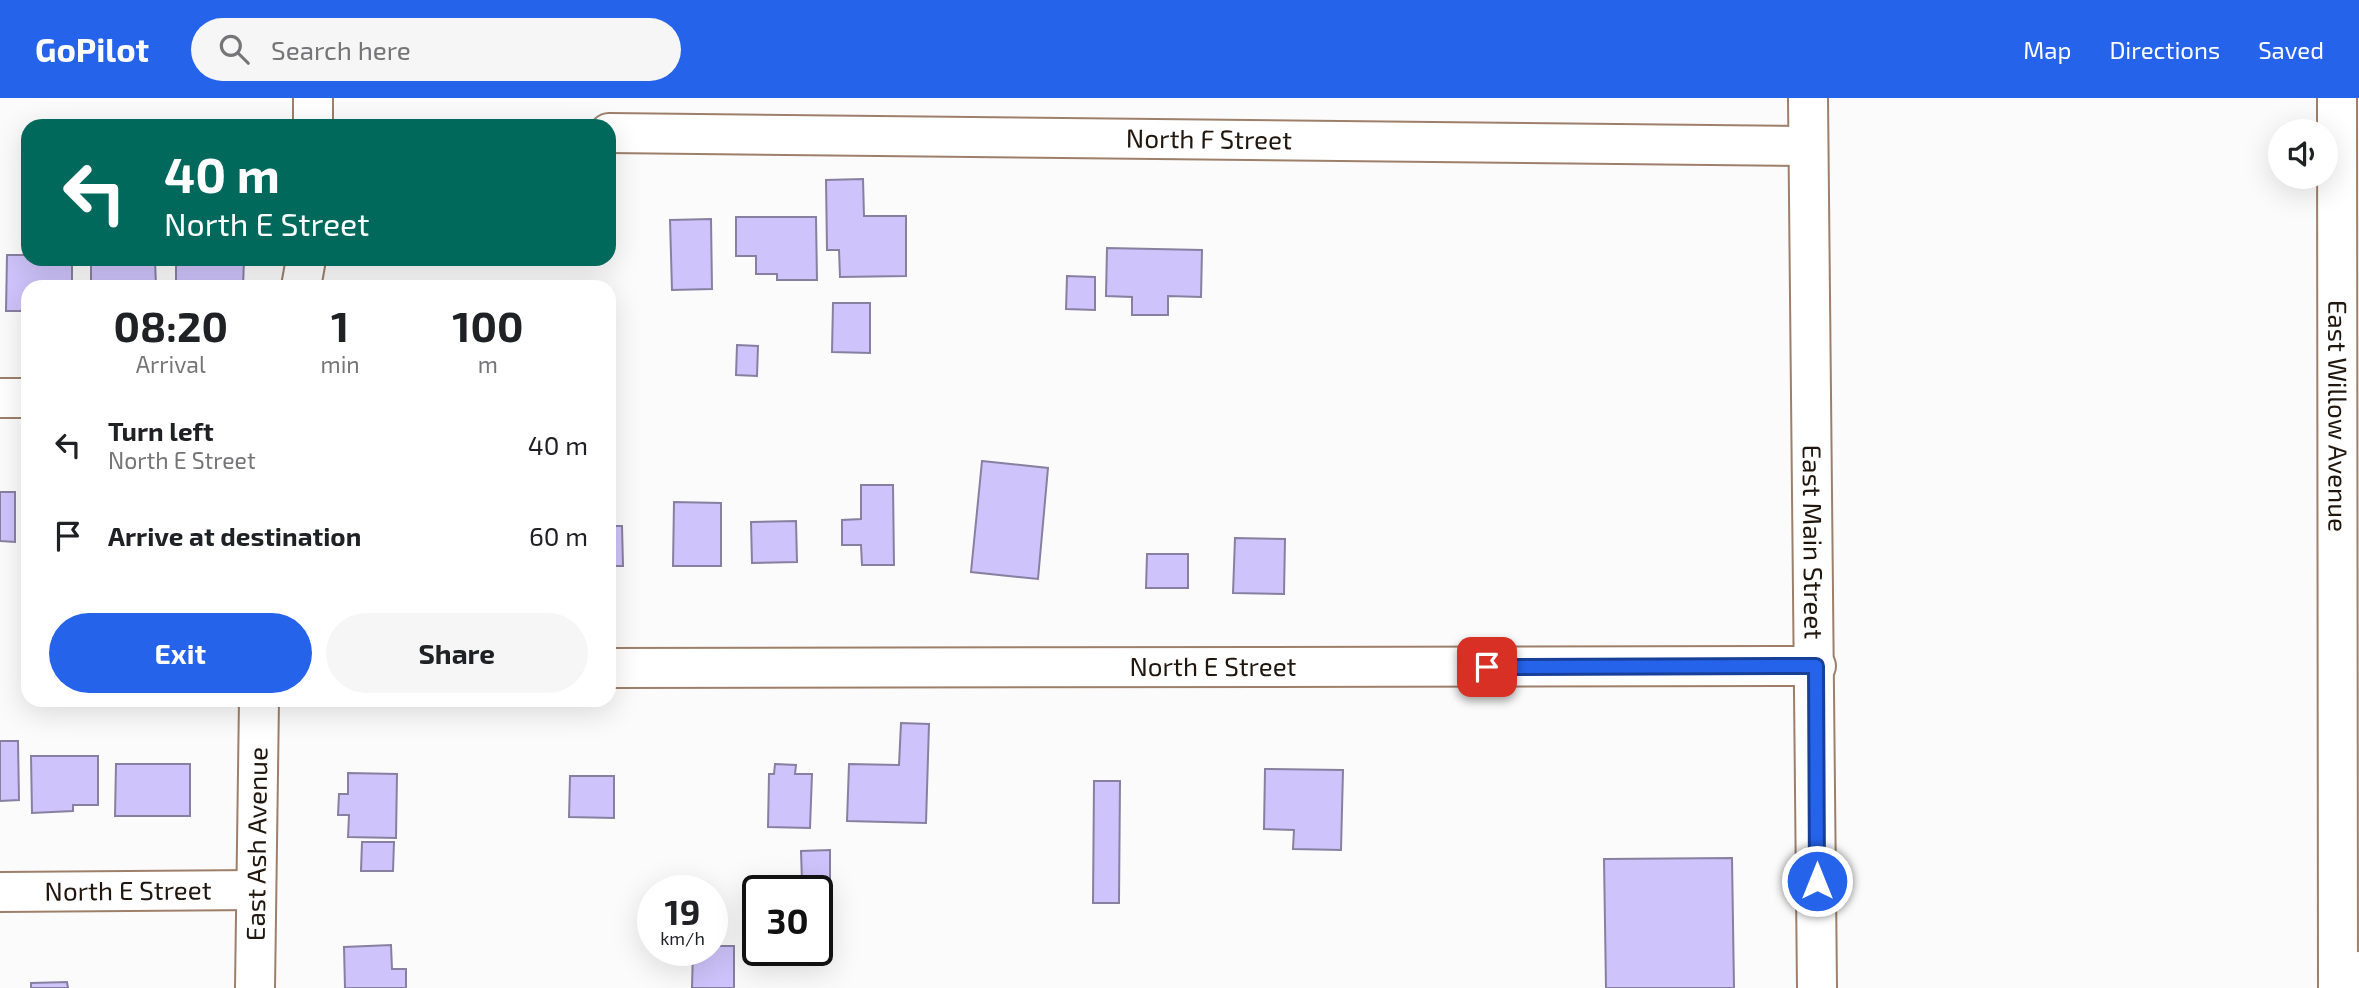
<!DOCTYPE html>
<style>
body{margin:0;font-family:"Exo 2",sans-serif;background:#f6f6f6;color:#202124;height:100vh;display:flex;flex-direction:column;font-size:26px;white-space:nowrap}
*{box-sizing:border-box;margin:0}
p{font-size:23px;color:#757577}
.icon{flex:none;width:38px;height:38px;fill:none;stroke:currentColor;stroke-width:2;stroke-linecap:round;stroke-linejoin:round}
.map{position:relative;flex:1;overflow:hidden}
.panel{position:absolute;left:21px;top:182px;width:595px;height:427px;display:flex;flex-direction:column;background:#fff;border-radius:21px;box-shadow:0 7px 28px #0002}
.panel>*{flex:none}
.hud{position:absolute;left:21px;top:21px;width:595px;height:147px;border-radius:21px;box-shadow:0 7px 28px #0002;background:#00695c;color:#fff;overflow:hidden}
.tools{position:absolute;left:2268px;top:21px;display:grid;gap:14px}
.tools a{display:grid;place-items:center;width:70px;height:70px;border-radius:50%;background:#fff;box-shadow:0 7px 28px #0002;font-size:35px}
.speed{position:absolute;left:637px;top:777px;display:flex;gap:14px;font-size:35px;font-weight:700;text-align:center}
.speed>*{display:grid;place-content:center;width:91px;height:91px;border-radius:50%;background:#fff;box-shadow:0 7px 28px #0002;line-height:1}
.speed small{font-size:18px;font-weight:400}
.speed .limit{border:4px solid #111;border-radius:10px;background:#fff;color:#111}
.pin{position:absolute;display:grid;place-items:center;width:60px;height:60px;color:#fff;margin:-30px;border-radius:14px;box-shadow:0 4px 10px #0006}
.me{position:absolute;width:77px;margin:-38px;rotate:0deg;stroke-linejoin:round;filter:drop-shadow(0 0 5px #0008)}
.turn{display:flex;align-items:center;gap:24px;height:147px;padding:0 28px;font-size:32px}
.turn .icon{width:91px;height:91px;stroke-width:2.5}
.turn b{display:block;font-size:49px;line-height:60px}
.eta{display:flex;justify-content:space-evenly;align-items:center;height:119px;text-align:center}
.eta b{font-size:42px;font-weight:700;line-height:49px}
.primary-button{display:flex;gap:14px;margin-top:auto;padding:14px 28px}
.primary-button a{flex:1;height:80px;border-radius:42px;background:#2563eb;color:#fff;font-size:28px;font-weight:700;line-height:80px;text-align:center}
.primary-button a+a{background:#f6f6f6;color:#202124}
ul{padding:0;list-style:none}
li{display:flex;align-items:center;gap:21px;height:91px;padding:0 28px}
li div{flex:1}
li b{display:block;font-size:26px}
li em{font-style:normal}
header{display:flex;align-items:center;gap:42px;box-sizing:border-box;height:98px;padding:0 35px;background:#2563eb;color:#fff}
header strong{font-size:33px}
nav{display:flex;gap:38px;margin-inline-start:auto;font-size:24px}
.search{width:490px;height:63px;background:#f6f6f6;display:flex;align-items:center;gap:18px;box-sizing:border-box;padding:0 24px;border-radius:38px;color:#757577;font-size:26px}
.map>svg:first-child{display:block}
.building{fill:#cec3fa;stroke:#8780a0;stroke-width:2}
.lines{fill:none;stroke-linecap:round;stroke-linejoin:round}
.minor-casing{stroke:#9d7f6a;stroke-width:42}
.major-casing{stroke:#9d7f6a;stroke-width:42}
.minor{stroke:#fff;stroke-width:38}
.major{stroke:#fff;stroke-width:38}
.route-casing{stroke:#184099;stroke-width:18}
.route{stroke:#2563eb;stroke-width:12}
.labels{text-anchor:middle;stroke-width:6;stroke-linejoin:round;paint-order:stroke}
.street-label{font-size:26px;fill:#21160e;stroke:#fff}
</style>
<header>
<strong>GoPilot</strong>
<div class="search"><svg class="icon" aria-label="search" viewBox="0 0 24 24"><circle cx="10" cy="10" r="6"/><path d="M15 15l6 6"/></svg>Search here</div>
<nav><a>Map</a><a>Directions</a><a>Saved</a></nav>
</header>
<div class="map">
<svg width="2359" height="890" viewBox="0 0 2359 890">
<rect width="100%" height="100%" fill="#fbfbfb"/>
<!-- building -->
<path class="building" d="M863,81l1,37h42v60l-66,1 -1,-27h-12l-1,-70z
M736,119h80l1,63h-40v-6h-21v-18h-20z
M711,121l1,70 -40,1 -2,-70z
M1107,150l95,2 -1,47 -33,-1v19h-36v-18l-26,-1z
M7,157h21v4h44v28h-44v24h-22z
M91,161h64l1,28h-65z
M176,161h68l-1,28h-67z
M1067,178l28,1v33l-29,-1z
M833,205h37v50l-38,-1z
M737,247l21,1 -1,30 -21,-1z
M982,363l66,7 -10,111 -67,-7z
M861,387h32l1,80h-32l-1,-20h-19v-25l19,-1z
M0,394h15v50l-15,-1z
M674,404l47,1v63h-48z
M796,423l1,41 -45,1 -1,-41z
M609,428h13l1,40h-14z
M1235,440l50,1 -1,55 -51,-1z
M1147,456h41v34h-42z
M901,625l28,1 -3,99 -79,-2 2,-57 50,1z
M0,643h18l1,59 -19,1z
M31,658h67v49h-25v6l-41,2z
M116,666h74v52h-75z
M775,666l21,1 -1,9h17l-2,54 -42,-1 1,-53h5z
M1265,671l78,1 -2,80 -48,-1 1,-19 -30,-1z
M348,675l49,1 -1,64 -48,-1 1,-22h-11l1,-21h9z
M570,678h44v42l-45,-1z
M1094,683h26l-1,122h-26z
M362,744h32l-1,29h-32z
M830,752v32h-28l-1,-31z
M1732,760l2,130h-128l-2,-129z
M391,847l1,24h14v19h-61l-1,-41z
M712,848h22v42h-42l1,-38h19z
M67,884l1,6h-37v-5z"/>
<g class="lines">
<!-- minor casing -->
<g class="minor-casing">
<g id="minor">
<path id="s1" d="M1808,0l9,890"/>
<path id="s2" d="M2337,0l1,890"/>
<path d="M313,28v-28"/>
<path id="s3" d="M609,35l1199,13"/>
<path d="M301,189l5,-28"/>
<path d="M0,300h28"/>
<path id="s4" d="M609,570l1207,-2"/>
<path id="s5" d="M0,794l256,-2"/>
<path id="s6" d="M255,890l4,-288"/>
</g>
</g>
<!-- major casing -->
<g class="major-casing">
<path id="major" d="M2342,890l17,-17"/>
</g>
<!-- minor -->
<use href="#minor" class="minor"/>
<!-- major -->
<use href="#major" class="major"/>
</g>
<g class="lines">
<!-- route casing -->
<g class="route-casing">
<path id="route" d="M1487,569l329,-1 1,215"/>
</g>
<!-- route -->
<use href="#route" class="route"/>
</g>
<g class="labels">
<!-- street labels -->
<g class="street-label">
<text dy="9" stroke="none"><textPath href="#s3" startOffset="600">North F Street</textPath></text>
<text dy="9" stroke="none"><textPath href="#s2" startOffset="318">East Willow Avenue</textPath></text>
<text dy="9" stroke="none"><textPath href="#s1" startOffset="444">East Main Street</textPath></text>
<text dy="9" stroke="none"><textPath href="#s4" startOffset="604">North E Street</textPath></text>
<text dy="9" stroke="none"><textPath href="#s6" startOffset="144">East Ash Avenue</textPath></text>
<text dy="9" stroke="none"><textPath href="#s5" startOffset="128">North E Street</textPath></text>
</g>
</g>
</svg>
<div class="tools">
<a><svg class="icon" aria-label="sound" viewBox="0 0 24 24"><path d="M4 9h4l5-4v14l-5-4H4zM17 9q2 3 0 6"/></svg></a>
</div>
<div class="speed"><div>19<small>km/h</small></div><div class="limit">30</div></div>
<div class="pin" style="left:1487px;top:569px;background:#d93025"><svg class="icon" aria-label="arrive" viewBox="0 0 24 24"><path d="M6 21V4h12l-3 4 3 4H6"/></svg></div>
<svg class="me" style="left:1817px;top:783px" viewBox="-20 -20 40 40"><circle r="17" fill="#2563eb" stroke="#fff" stroke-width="3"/><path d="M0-11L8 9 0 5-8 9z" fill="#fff"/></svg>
<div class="hud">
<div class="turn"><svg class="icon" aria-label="left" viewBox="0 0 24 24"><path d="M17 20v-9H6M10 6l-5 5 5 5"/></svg><div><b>40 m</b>North E Street</div></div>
</div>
<section class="panel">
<div class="eta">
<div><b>08:20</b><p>Arrival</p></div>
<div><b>1</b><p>min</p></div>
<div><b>100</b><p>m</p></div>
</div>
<ul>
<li><svg class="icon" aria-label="left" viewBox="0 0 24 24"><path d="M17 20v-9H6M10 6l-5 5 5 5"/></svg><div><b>Turn left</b><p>North E Street</p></div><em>40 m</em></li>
<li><svg class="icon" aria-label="arrive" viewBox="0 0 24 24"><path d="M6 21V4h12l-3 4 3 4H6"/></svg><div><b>Arrive at destination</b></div><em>60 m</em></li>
</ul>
<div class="primary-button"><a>Exit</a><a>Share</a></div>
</section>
</div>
